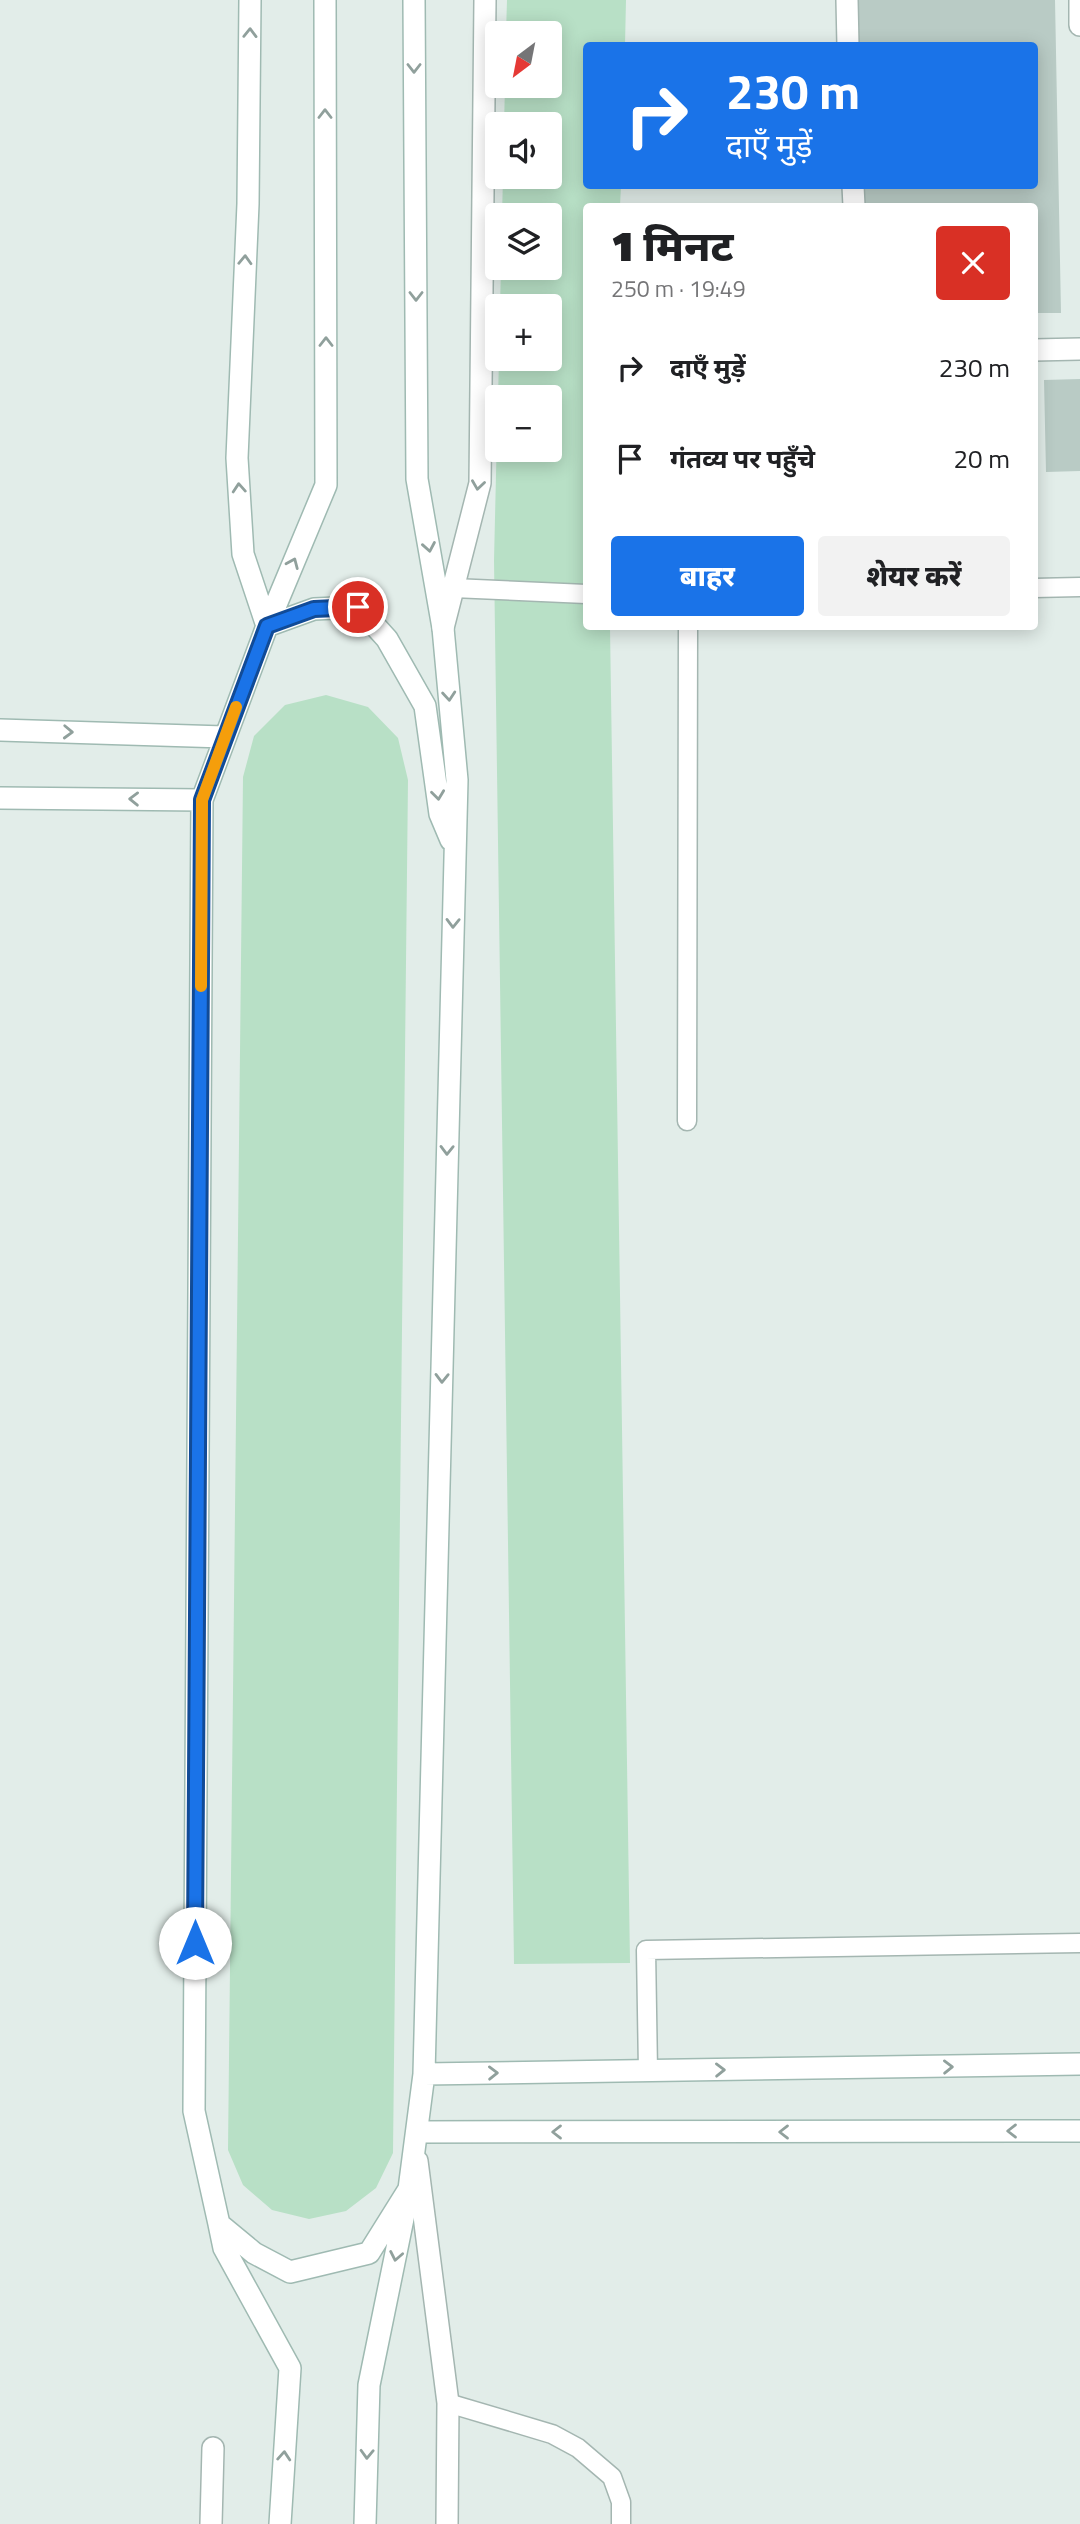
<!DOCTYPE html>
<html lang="hi">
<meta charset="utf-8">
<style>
body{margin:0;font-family:"Titillium Web","Noto Sans Devanagari",sans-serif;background:#f2f2f2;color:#202124;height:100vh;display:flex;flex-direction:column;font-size:26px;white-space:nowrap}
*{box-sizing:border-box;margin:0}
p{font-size:23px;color:#757577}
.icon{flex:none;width:38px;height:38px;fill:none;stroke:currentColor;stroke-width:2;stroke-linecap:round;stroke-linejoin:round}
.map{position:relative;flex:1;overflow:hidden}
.panel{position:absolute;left:583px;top:203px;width:455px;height:427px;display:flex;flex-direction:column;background:#fff;border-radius:7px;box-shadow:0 4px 18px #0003}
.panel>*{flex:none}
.guide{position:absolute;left:583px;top:42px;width:455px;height:147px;border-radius:7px;box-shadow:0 4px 18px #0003;background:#1a73e8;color:#fff;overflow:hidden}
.needle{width:46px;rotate:212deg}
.fabs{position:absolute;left:485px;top:21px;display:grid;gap:14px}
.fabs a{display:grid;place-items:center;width:77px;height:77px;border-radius:7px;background:#fff;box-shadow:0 4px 18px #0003;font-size:35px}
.pin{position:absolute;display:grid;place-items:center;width:60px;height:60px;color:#fff;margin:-30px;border:4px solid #fff;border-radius:50%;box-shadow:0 2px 7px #0007}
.me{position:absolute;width:77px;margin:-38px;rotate:0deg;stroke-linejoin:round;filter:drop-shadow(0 0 5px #0008)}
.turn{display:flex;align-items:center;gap:24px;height:147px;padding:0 28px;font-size:32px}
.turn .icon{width:91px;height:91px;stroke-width:2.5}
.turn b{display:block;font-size:49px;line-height:60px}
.round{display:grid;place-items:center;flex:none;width:74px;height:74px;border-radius:7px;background:#f2f2f2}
.summary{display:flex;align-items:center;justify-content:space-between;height:119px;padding:0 28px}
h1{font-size:42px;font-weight:800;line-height:52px}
.button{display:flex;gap:14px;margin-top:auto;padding:14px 28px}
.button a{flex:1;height:80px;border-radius:7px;background:#1a73e8;color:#fff;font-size:28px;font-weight:800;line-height:80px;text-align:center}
.button a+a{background:#f2f2f2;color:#202124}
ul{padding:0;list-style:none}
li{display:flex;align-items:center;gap:21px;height:91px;padding:0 28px}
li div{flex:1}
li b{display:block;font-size:26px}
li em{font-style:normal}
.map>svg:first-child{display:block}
.green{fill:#b8e0c6}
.building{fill:#b9cbc5}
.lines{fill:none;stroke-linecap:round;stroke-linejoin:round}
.lane-casing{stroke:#a4b6b1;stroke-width:21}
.street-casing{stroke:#a4b6b1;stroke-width:24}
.secondary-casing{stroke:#9fbab2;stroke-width:24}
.lane{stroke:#fff;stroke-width:18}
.street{stroke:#fff;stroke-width:21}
.secondary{stroke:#fff;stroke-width:21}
.oneway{stroke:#90a09c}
.route-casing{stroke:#114b97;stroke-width:18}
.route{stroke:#1a73e8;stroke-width:12}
.slow{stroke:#f59e0b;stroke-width:12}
</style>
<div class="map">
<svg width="1080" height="2524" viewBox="0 0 1080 2524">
<rect width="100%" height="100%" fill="#e2ede9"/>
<!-- green -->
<path class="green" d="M507,0h119l-1,45 -39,1v140h35l-1,20h-34v420l24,1 20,1336 -116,1 -20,-1403 3,-130v19h53v-53h-52l1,-38h51v-53h-50l1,-38h49v-53h-48l1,-38h47v-53h-46l1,-38h45v-53h-44z
M326,695l42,12 30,31 10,42 -15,1373 -17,35 -30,23 -37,8 -37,-9 -29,-25 -15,-35 15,-1373 11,-41 31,-31z"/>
<!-- building -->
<path class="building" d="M858,0h197l6,313h-27v-107h-173v-20h173v-140h-175z
M1080,379v92l-34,1 -2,-92z"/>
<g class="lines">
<!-- lane casing -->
<g class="lane-casing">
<path id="lane" d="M453,588l133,6
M1034,588l46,-1
M687,1121l1,-495
M648,2071l-2,-121 434,-7
M448,2403l104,31 26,14 34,29 9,25v22"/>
</g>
<!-- street casing -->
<g class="street-casing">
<path id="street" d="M847,0l1,46
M1080,0v25
M853,186l1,20
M1034,350l46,-1
M443,628l37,-145 5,-483
M417,2161l31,242 -1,121
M211,2524l2,-76"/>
</g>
<!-- secondary casing -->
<g class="secondary-casing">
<path id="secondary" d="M250,0l-2,204 -11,254 6,96 24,72
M325,0l1,485 -59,141 -65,174 -8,1311 25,113 35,29 36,19 79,-19 40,-64 15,-115 33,-1294 -14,-152 -26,-149 -3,-479
M267,626l47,-17 44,-2 29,32 38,67 15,108 11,26
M0,730l224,7
M0,798l202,2
M424,2074l656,-10
M418,2132l662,-1
M219,2224l5,24 66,120 -10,156
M365,2524l4,-139 37,-181"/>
</g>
<!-- lane -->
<use href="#lane" class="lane"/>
<!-- street -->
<use href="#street" class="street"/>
<!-- secondary -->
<use href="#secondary" class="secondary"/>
</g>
<!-- one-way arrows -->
<defs><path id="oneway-chevron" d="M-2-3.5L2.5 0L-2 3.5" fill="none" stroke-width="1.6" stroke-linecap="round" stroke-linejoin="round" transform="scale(1.75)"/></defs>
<g class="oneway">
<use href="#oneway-chevron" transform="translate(250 33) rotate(-89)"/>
<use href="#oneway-chevron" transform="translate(414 68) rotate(90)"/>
<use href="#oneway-chevron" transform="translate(325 114) rotate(-90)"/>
<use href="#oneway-chevron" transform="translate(245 260) rotate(-88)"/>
<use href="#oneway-chevron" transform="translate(416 296) rotate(90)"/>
<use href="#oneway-chevron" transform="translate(326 342) rotate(-90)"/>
<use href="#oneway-chevron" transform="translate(478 485) rotate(98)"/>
<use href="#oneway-chevron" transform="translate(239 488) rotate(-94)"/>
<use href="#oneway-chevron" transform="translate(429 547) rotate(80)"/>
<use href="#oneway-chevron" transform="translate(293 563) rotate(-67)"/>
<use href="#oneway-chevron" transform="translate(449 696) rotate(85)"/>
<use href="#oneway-chevron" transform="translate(68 732) rotate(2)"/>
<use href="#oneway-chevron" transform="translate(438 795) rotate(83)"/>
<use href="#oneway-chevron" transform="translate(134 799) rotate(-179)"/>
<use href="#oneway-chevron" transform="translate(453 923) rotate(91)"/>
<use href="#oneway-chevron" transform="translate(447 1150) rotate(91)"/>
<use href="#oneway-chevron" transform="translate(442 1378) rotate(91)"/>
<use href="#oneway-chevron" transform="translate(948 2067) rotate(-1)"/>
<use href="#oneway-chevron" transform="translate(720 2070) rotate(-1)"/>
<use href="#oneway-chevron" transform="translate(493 2073) rotate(-1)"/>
<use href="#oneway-chevron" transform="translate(1012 2131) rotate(180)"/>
<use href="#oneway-chevron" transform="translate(557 2132) rotate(180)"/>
<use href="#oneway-chevron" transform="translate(784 2132) rotate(180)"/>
<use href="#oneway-chevron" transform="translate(396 2256) rotate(101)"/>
<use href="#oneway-chevron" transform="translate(367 2454) rotate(92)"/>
<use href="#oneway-chevron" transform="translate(284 2456) rotate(-86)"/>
</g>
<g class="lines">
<!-- route casing -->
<g class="route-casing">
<path id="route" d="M195,1943l7,-1143 65,-174 47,-17 44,-2"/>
</g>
<!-- route -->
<use href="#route" class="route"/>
<!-- slow -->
<path class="slow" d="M201,986l1,-186 34,-93"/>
</g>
</svg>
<div class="fabs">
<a><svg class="needle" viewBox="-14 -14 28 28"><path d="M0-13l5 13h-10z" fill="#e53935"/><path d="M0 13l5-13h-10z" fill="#757577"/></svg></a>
<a><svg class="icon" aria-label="sound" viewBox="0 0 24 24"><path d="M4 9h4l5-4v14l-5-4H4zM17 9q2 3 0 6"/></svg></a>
<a><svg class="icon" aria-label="layers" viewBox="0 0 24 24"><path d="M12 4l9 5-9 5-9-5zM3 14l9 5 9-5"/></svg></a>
<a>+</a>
<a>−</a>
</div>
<div class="pin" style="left:358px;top:607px;background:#d93025"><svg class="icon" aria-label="arrive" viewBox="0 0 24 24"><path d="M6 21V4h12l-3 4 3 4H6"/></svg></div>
<svg class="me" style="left:195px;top:1943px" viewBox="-20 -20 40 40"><circle r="19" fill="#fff"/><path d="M0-13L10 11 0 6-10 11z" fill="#1a73e8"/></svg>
<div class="guide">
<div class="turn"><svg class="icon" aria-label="right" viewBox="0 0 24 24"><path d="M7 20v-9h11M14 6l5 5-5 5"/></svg><div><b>230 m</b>दाएँ मुड़ें</div></div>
</div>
<section class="panel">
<div class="summary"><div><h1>1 मिनट</h1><p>250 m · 19:49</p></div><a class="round" style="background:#d93025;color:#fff"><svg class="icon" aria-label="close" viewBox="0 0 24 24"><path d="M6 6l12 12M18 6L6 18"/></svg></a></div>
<ul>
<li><svg class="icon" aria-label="right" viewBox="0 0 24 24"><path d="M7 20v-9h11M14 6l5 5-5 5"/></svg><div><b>दाएँ मुड़ें</b></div><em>230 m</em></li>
<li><svg class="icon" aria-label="arrive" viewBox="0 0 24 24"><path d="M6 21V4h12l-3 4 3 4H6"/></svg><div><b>गंतव्य पर पहुँचे</b></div><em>20 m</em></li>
</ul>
<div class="button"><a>बाहर</a><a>शेयर करें</a></div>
</section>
</div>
